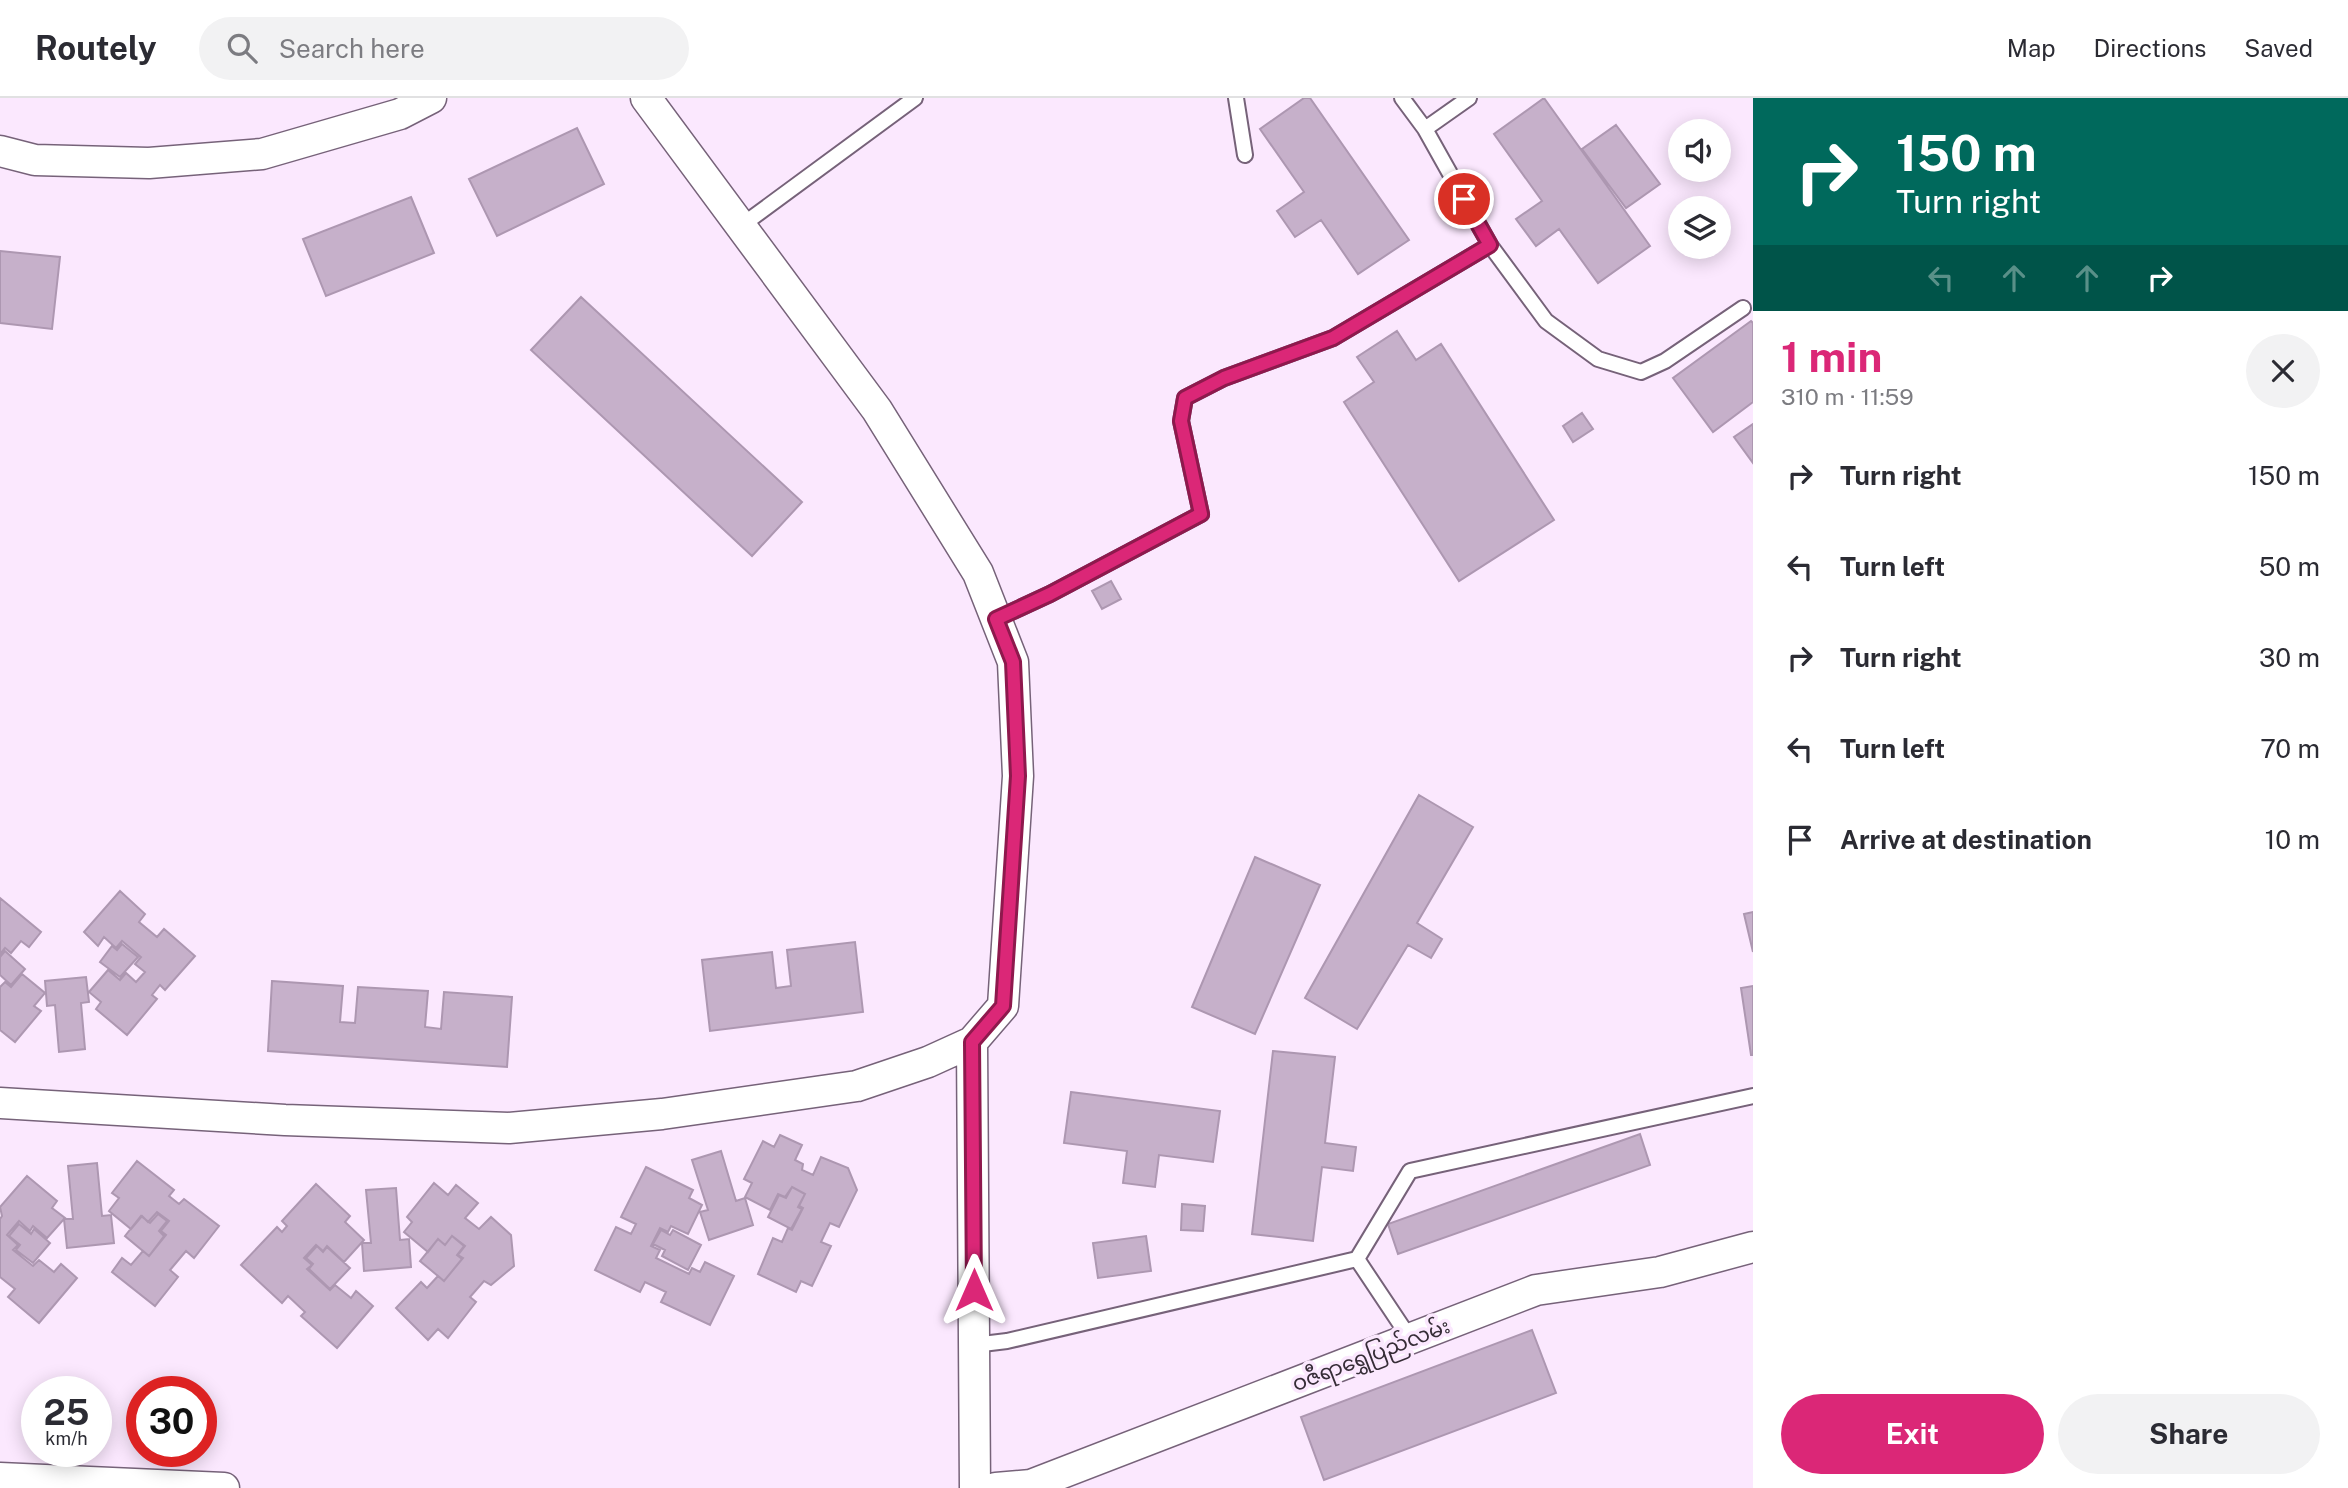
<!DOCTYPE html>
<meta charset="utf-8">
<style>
body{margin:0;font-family:"Public Sans","Noto Sans Myanmar",sans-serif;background:#f2f2f3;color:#2b2b33;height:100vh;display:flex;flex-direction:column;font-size:26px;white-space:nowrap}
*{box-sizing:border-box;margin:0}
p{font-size:23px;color:#7c7c81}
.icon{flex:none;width:38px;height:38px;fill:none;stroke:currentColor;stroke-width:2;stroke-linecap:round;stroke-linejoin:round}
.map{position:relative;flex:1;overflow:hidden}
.drawer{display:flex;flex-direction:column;background:#fff;width:595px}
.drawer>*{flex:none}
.guide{background:#00695c;color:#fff;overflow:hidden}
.buttons{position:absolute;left:1668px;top:21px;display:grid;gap:14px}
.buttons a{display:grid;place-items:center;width:63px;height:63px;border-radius:50%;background:#fff;box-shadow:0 4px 18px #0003;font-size:35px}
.speed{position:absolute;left:21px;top:1278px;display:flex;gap:14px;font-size:35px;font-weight:700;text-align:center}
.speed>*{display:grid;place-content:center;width:91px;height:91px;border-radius:50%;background:#fff;box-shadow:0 4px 18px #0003;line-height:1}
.speed small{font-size:18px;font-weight:400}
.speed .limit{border:10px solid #d22;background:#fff;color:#111}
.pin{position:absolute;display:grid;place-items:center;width:60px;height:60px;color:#fff;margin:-30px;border:4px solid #fff;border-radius:50%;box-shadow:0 2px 7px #0007}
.me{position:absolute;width:77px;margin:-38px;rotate:0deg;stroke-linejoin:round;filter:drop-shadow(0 0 5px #0008)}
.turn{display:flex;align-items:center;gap:24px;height:147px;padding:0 28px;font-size:32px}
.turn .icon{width:91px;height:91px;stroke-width:2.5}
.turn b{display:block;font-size:49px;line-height:60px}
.lanes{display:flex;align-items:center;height:66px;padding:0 28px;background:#0003;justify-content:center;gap:35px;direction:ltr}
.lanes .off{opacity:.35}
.round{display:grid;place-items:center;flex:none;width:74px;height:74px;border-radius:37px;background:#f2f2f3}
.summary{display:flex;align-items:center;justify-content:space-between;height:119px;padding:0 28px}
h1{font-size:42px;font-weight:700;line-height:52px;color:#db2777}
.primary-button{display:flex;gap:14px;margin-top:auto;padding:14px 28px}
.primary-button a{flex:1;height:80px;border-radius:42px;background:#db2777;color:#fff;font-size:28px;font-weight:700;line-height:80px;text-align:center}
.primary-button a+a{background:#f2f2f3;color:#2b2b33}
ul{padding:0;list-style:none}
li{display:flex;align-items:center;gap:21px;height:91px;padding:0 28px}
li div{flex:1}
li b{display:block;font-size:26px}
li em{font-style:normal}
header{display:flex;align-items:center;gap:42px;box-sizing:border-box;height:98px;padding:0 35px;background:#fff;border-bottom:2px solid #e1e1e2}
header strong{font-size:33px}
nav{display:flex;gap:38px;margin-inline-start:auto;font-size:24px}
.search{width:490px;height:63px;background:#f2f2f3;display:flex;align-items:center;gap:18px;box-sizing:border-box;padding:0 24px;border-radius:38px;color:#7c7c81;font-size:26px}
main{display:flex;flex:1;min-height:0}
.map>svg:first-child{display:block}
.building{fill:#c6b0ca;stroke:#ad97b1;stroke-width:2}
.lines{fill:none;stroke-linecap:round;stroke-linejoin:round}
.service-casing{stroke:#766279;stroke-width:18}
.minor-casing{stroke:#766279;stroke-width:33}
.service{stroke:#fff;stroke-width:14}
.minor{stroke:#fff;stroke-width:30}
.route-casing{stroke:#8e194d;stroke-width:18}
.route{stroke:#db2777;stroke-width:12}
.labels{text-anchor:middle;stroke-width:7;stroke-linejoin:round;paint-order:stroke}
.street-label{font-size:21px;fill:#362d37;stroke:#fbe8fe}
</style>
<header>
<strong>Routely</strong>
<div class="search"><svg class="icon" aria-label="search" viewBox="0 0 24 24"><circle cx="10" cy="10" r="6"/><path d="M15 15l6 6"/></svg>Search here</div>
<nav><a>Map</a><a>Directions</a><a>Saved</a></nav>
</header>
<main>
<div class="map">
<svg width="1753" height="1390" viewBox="0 0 1753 1390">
<rect width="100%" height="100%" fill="#fbe8fe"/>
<!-- building -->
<path class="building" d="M1304,0h6l99,142 -51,34 -37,-54 -26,17 -18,-26 27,-19 -44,-63z
M1544,0l106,148 -52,37 -39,-54 -23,17 -20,-27 26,-18 -48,-67z
M1616,27l44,59 -34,24 -44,-59z
M577,30l27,56 -107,52 -28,-57z
M411,99l23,56 -108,43 -23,-57z
M0,153l60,6 -8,72 -52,-6z
M581,199l221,205 -50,54 -221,-206z
M1751,223l2,2v79l-40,30 -40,-54z
M1397,233l19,29 25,-16 113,176 -95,61 -115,-179 30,-20 -17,-25z
M1582,315l11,16 -20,13 -10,-16z
M1753,326v39l-19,-26z
M1111,483l10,18 -19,10 -10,-18z
M1419,697l54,32 -56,96 25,16 -11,19 -23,-13 -51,84 -52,-31z
M1255,759l65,28 -65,149 -63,-27z
M120,793l25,23 -6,8 18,15 7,-8 31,27 -30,34 -5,-5 -8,10 5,4 -30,36 -31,-26 5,-7 -12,-10 19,-22 12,10 6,-7 10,9 9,-10 -10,-8 6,-7 -19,-16 -6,7 -12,-11 -6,9 -14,-14z
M0,800l41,34 -12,15 -8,-6 -10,12 -6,-5 -5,6z
M1753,814v40l-9,-38z
M855,844l8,70 -153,19 -8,-71 70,-8 4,36 15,-2 -4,-36z
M122,846l16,13 -18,20 -20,-15 12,-16 5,4z
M5,853l20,18 -14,16 -11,-10v-18z
M22,876l23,19 -11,13 7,5 -26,31 -15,-12v-43l5,-5 6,5z
M86,879l3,25 -8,1 4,46 -26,3 -4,-47 -8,1 -2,-25z
M272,883l71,5 -3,36 15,1 3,-36 70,4 -3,36 16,2 3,-37 68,5 -5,70 -239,-16z
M1753,888v69h-2l-10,-67z
M1273,953l62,6 -10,86 31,4 -3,24 -31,-4 -9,74 -61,-7z
M1071,994l149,19 -7,51 -54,-7 -4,32 -32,-4 4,-32 -63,-8z
M1640,1036l10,31 -252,89 -10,-30z
M780,1037l22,10 -7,15 8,4 -1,6 11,5 8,-18 27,11 9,22 -18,37 -9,-4 -9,19 10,4 -19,40 -11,-5 -5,11 -38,-18 15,-36 9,4 6,-14 4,2 11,-22 -4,-2 6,-12 -13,-7 -7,10 -7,-3 -8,16 -25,-13 7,-14 -8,-4 19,-38 11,6z
M721,1053l15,50 9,-3 8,27 -44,15 -9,-28 8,-2 -16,-50z
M137,1063l37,29 -5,6 10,8 5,-5 35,27 -25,32 -8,-7 -16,19 8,7 -23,29 -43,-34 10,-14 9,7 12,-14 6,5 17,-21 -5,-4 8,-10 -12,-9 -9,10 -6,-6 -11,13 -22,-18 10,-13 -7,-5z
M97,1065l5,53 9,-1 3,28 -47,5 -3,-29h9l-5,-53z
M646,1069l47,23 -4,8 13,7 -14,29 -17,-8 -3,6 -8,-4 -9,18 9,4 -4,8 33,16 3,-6 8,4 5,-10 29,14 -24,49 -49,-23 5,-10 -21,-10 -5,10 -45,-22 21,-43 15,7 5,-10 -15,-7z
M27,1078l30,25 -5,7 13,10 -18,20 -14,-12 -3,5 -11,-10 -12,14 11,10 -5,5 20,16 6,-6 15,12 7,-8 16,14 -38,45 -31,-26 7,-8 -15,-12v-58l2,-3 -2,-9z
M434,1085l14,12 8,-10 22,18 -13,15 14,11 12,-12 20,18 3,31 -23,19 -7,-4 -14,16 6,5 -28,36 -10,-9 -10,11 -32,-32 25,-26 6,6 11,-12 6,5 19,-23 -5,-3 7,-9 -13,-10 -7,9 -7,-6 -10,13 -24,-20 8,-10 -5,-5z
M316,1086l34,32 -5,6 19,18 -20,22 -17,-16 -4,5 -7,-6 -12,13 8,7 -5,4 23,21 5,-5 16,13 5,-7 17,15 -36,42 -36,-32 4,-4 -17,-16 -6,7 -41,-38 36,-38 5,5 5,-6 -5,-5z
M792,1089l13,7 -7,13 4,2 -11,20 -23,-12 11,-22 7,3z
M396,1090l4,52 9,-1 2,28 -47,4 -2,-28h9l-5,-53z
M1182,1106l23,2 -2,25 -22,-1z
M158,1116l9,7 -8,10 5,5 -15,20 -24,-20 16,-20 9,7z
M19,1126l12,10 3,-5 16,14 -17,20 -17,-13 4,-5 -11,-9z
M661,1132l9,5 3,-5 28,15 -13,25 -26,-14 3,-6 -12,-6z
M452,1138l12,10 -7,9 5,4 -18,22 -24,-20 18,-22 7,6z
M1146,1138l5,35 -53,7 -5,-35z
M317,1148l6,6 4,-5 23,21 -20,21 -21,-20 4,-5 -7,-6z
M1532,1232l24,63 -232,87 -23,-63z"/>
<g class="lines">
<!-- service casing -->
<g class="service-casing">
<path id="service" d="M1236,0l9,57
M1402,0l23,31 65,116 56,76 52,38 43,13 24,-11 78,-53
M1425,31l44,-31
M741,128l174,-128
M996,521l54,-25 151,-80 -20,-93 4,-23 39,-20 109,-40 157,-93
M1411,1242l-54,-81 53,-88 343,-75
M974,1247l33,-4 350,-82"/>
</g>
<!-- minor casing -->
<g class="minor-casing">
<path id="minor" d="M0,53l35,9 114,3 113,-9 138,-40 31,-16
M972,944l3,446
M0,1005l285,17 224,8 153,-14 195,-28 71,-24 44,-20 31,-36 15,-230 -5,-114 -35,-89 -101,-163 -231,-312
M0,1380l224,10
M996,1390l35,-3 505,-195 124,-18 93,-25"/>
</g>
<!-- service -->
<use href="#service" class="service"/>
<!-- minor -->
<use href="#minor" class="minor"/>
</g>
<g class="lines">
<!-- route casing -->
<g class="route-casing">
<path id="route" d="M974,1192l-2,-248 31,-36 15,-230 -5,-114 -17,-43 54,-25 151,-80 -20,-93 4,-23 39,-20 109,-40 157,-93 -26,-46"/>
</g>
<!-- route -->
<use href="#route" class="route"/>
</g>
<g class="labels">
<!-- street labels -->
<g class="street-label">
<text transform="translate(1371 1257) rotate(-21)" y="7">ဝဇီရာရွှေပြည်လမ်း</text>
</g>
</g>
</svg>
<div class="buttons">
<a><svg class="icon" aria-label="sound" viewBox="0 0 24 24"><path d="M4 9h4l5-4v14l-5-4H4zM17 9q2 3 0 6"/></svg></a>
<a><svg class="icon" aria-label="layers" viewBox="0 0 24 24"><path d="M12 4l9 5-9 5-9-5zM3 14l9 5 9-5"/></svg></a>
</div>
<div class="speed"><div>25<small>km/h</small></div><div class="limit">30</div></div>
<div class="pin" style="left:1464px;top:101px;background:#d93025"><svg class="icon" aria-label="arrive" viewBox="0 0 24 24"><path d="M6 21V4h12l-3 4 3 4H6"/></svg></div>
<svg class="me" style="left:974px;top:1192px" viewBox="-20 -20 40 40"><path d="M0-17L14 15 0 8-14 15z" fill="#db2777" stroke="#fff" stroke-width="4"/></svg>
</div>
<section class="drawer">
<div class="guide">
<div class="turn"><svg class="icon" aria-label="right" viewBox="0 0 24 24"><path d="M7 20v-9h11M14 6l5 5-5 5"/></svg><div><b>150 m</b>Turn right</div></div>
<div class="lanes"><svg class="icon off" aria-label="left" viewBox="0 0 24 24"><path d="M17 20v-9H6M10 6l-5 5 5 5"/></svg><svg class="icon off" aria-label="ahead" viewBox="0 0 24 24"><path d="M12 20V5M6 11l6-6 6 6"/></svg><svg class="icon off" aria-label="ahead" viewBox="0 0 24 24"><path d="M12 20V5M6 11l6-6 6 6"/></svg><svg class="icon" aria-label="right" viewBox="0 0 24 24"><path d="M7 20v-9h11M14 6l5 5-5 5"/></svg></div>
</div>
<div class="summary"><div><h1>1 min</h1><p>310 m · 11:59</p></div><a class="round"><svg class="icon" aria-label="close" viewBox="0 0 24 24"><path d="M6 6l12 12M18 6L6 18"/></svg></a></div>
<ul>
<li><svg class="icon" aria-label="right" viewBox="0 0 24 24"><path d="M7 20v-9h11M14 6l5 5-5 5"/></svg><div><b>Turn right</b></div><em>150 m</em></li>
<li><svg class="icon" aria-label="left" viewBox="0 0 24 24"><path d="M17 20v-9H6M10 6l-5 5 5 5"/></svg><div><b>Turn left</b></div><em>50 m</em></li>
<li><svg class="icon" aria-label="right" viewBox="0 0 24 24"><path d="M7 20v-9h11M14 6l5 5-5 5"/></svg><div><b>Turn right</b></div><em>30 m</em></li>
<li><svg class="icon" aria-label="left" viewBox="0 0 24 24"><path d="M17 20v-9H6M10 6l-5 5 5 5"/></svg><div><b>Turn left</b></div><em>70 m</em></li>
<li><svg class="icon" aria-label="arrive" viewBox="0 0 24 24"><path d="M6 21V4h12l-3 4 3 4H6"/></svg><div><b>Arrive at destination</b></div><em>10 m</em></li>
</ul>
<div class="primary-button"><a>Exit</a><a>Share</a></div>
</section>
</main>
